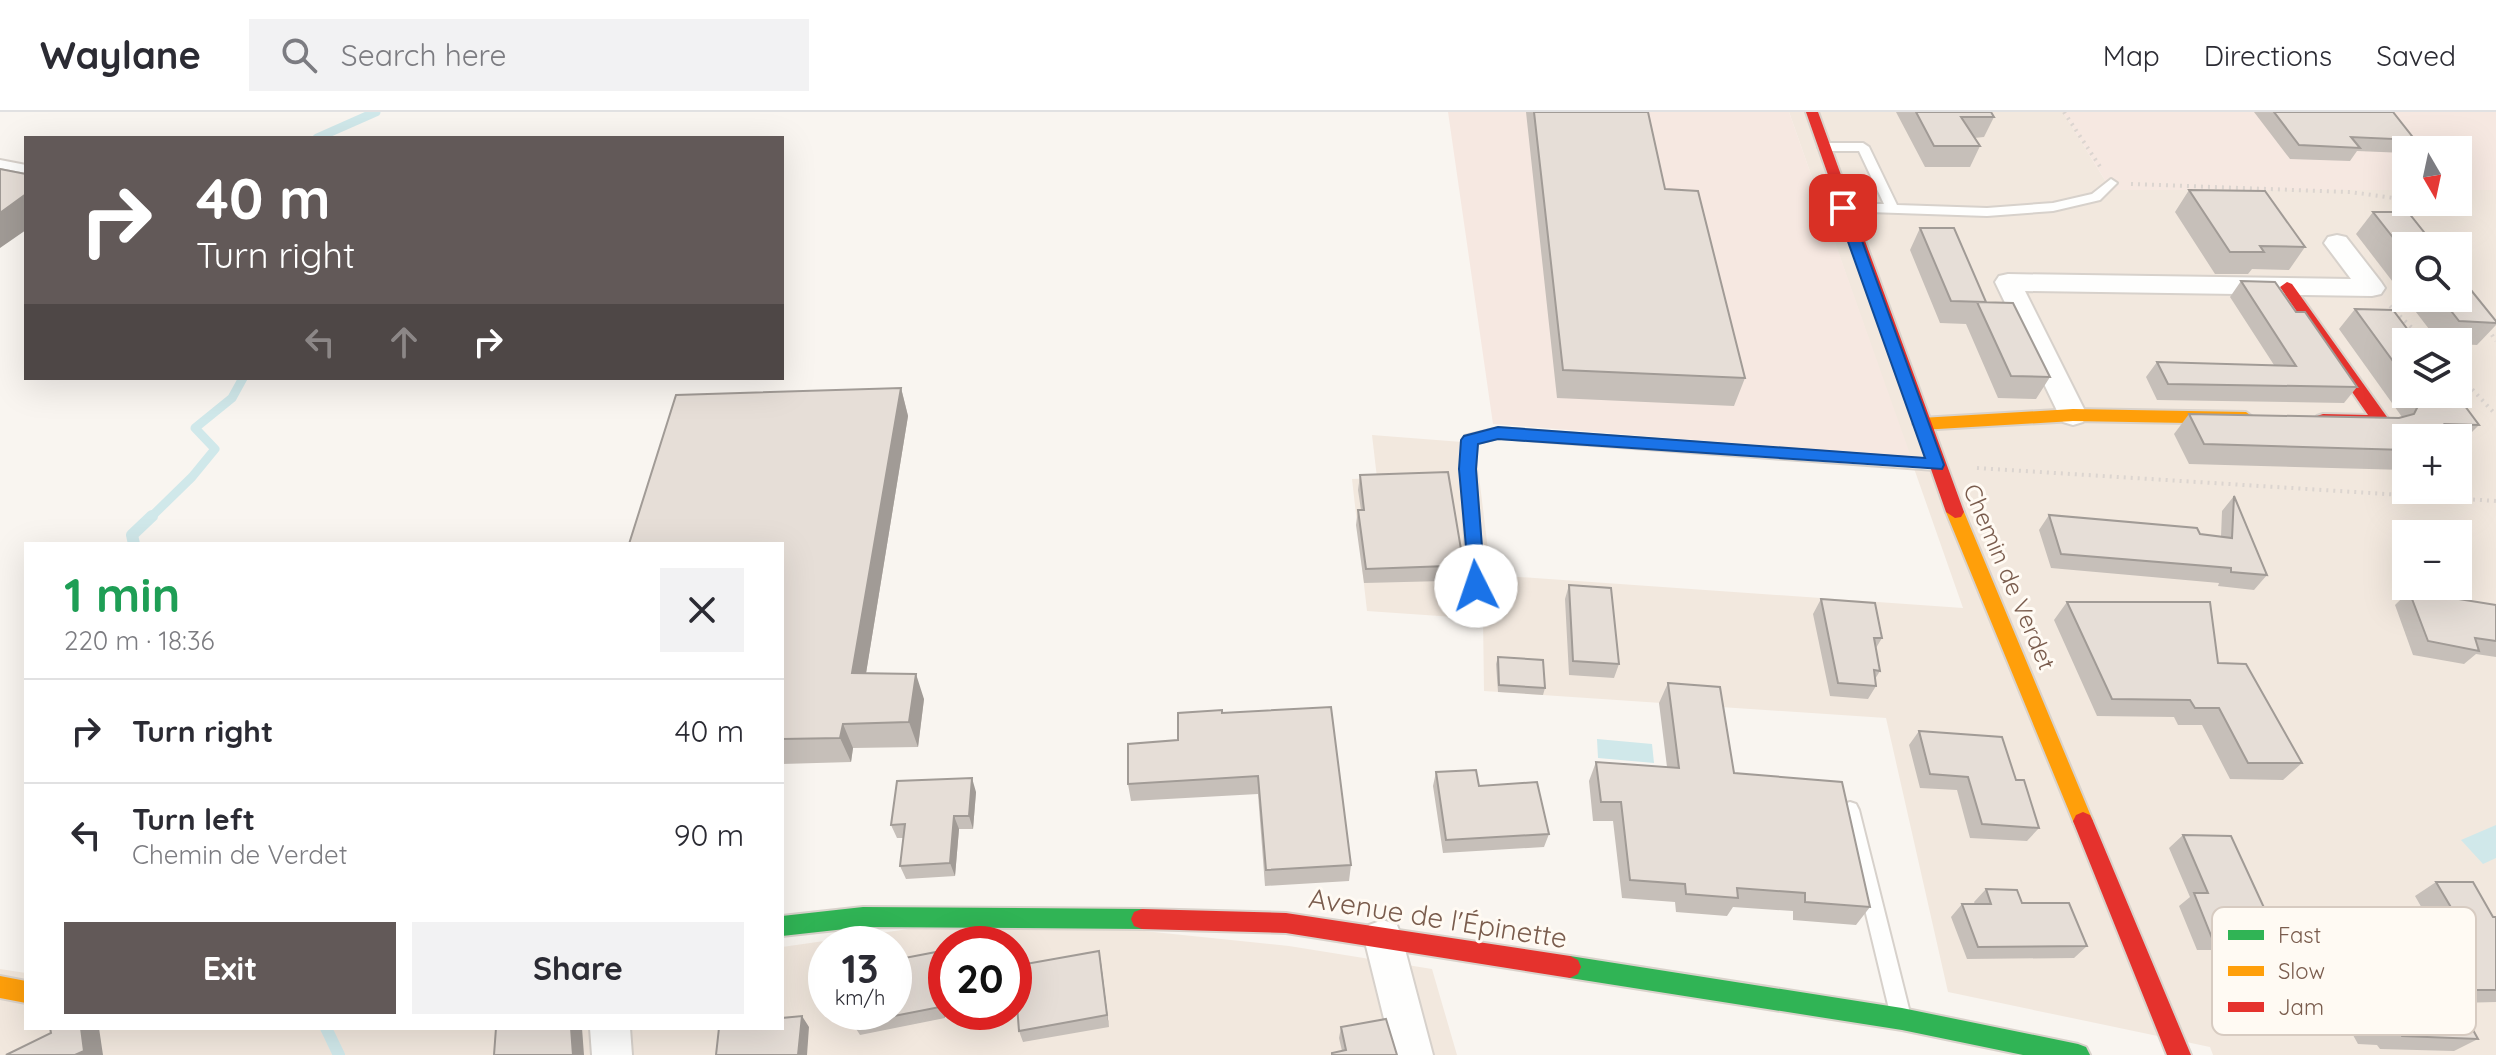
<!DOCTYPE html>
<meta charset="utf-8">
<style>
body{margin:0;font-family:Quicksand,sans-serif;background:#f2f2f3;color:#2b2b33;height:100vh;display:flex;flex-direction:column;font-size:30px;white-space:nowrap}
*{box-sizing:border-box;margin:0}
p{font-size:26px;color:#7c7c81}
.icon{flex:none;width:44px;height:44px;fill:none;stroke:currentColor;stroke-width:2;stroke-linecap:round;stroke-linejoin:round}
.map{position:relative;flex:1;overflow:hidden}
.panel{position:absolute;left:24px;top:430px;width:760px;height:488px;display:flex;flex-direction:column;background:#fff;border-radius:0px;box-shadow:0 8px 32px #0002}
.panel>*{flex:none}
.guide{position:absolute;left:24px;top:24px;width:760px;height:244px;border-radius:0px;box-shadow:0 8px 32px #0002;background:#625958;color:#fff;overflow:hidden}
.needle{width:52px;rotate:171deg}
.buttons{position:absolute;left:2392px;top:24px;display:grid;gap:16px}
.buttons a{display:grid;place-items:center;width:80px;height:80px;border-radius:0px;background:#fff;box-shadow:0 8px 32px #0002;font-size:40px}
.speed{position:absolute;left:808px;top:814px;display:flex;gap:16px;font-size:40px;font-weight:700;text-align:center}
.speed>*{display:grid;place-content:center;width:104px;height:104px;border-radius:50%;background:#fff;box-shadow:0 8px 32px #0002;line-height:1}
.speed small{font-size:20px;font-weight:400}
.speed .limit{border:12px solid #d22;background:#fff;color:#111}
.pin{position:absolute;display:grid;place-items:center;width:68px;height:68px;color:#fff;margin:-34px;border-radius:16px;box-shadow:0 4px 12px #0006}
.me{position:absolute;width:88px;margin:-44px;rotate:356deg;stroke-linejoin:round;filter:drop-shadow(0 0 6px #0008)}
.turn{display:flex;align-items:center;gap:28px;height:168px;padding:0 40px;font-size:36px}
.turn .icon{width:104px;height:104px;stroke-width:2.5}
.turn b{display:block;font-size:56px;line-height:68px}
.lanes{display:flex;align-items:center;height:76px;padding:0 40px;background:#0003;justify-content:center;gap:40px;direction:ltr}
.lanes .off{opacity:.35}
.round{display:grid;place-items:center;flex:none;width:84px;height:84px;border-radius:0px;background:#f2f2f3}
.headline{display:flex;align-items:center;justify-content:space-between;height:136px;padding:0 40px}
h1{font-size:48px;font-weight:700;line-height:60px;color:#1e9e55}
.action{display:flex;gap:16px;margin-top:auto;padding:16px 40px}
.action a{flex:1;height:92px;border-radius:0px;background:#625958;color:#fff;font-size:32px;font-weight:700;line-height:92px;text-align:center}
.action a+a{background:#f2f2f3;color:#2b2b33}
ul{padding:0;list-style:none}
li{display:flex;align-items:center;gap:24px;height:104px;padding:0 40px;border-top:2px solid #e1e1e2}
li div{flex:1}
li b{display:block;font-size:30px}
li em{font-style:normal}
header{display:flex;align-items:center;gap:48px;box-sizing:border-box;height:112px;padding:0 40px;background:#fff;border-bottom:2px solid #e1e1e2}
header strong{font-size:38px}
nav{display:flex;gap:44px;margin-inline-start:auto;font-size:28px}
.search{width:560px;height:72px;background:#f2f2f3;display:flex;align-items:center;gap:20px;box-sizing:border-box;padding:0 28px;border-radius:0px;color:#7c7c81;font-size:30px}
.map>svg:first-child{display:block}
.residential{fill:#f2e8de;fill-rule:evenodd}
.commercial{fill:#f6e8e1}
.water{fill:#d0e8ea}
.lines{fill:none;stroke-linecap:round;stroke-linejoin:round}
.stream-far1{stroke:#d0e8ea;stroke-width:9}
.stream{stroke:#d0e8ea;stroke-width:12}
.lane-casing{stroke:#d7d1cb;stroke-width:4}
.street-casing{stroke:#d7d1cb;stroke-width:4}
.fast-casing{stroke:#d9d2cb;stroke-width:4}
.slow-casing{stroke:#d9d2cb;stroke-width:4}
.jam-casing{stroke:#d9d2cb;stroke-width:4}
.path{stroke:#dcd5d0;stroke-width:4;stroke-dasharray:2 5;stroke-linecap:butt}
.lane{fill:#fefefd;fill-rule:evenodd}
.street{fill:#fefefd;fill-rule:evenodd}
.fast{fill:#30b455;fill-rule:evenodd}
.slow{fill:#ff9f0a;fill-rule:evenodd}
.jam{fill:#e5322d;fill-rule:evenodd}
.wall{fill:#c6bfb9}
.shaded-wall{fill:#a19b96}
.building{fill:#e6ded7;stroke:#a19b96;stroke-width:2}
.route{fill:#1a73e8;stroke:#114b97;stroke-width:2}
.labels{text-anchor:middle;stroke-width:6;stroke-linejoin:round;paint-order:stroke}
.street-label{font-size:24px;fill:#7a5c4d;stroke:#fffaf3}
.near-street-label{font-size:28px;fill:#7a5c4d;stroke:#fffaf3}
.key{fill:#fffaf3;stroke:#d7cbc1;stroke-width:2}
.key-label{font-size:22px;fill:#7a5c4d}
</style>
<header>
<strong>Waylane</strong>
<div class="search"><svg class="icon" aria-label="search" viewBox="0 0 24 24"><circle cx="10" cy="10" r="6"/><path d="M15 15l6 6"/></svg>Search here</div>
<nav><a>Map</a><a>Directions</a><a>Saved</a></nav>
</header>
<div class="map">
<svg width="2496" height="943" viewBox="0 0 2496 943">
<rect width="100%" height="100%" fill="#f9f5f0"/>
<!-- residential -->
<path class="residential" d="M1789,0h274l48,78h295v12h52v-12h38v865h-283l-3,-8 -262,-55 -62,-274 -402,-27 -1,-72 -116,-8 -15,-132 25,-1 -5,-43 103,8 16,132 472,33zM2406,134h52v52h-52zM2406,230h52v52h-52zM2406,326h52v52h-52zM2406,422h52v52h-52z
M1000,804l289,30 143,23 25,86h-1457v-86l26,4v55h756v-81zM826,832h68v68h-68zM946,832h68v68h-68z"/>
<!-- commercial -->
<path class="commercial" d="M1448,0h341l122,345 -418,-33z
M2063,0h433v78h-38v-40h-52v40h-295z"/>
<!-- water -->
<path class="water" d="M1597,627l55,5 2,19 -56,-5z
M2496,713v33l-13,6 -22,-24z"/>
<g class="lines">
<!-- stream-far1 -->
<path class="stream-far1" d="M317,26l59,-26
M150,406l42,-41 23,-28 -20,-21 37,-30 11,-20"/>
<!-- stream -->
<path class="stream" d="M134,432l-2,-9 20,-19
M326,916l13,27"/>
<!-- lane casing -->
<g class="lane-casing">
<path id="lane" d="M1863,31l6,4 28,58 90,3 66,-5 39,-9 19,-15 6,4 -17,17 -47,11 -66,5 -148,-5 -2,-3 6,-4h41l-25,-53h-35l-6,-4 6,-4z
M0,48l26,5v8l-26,-5z
M1498,316l437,32 7,5 -7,5 -437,-32 -21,5 -2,26 9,117 -2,4h-12l-2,-4 -7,-117 2,-29 2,-4z
M1850,690l6,2 3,6 50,199 -3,7 -7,3 -7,-3 -3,-7 -48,-199 3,-6z"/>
</g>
<!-- street casing -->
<g class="street-casing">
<path id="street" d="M2337,123l9,2 35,45 4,6 -4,6 -9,2 -347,-5 62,124 -4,7 -10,3 -10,-3 -4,-7 -64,-133 4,-6 9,-2 343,5 -27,-36 4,-6z
M1383,808l14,5 5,13 31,117h-40l-29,-117 5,-13z
M590,916h40l2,27h-40z"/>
</g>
<!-- fast casing -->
<g class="fast-casing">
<path id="fast" d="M863,795l279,2 8,3 3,7 -3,7 -8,3 -279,-2 -81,9v-20z
M1570,844l332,52 176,36 8,3 4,8h-67l-121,-25 -332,-52 -8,-4 -3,-7 3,-7z"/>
</g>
<!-- slow casing -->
<g class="slow-casing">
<path id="slow" d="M2073,297l173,3 8,6 -8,6 -173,-3 -152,9 -8,-6 8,-6z
M1955,394l9,6 129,309 -3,6 -7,3 -7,-3 -3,-6 -127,-309z
M0,864l26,5v22l-26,-5z"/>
</g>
<!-- jam casing -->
<g class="jam-casing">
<path id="jam" d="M1806,0h12l146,400 -3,5 -6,1 -9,-6z
M2287,170l5,2 95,133 2,4 -2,4 -70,-1 -2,-4 2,-4 6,-2 45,1 -88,-128z
M2083,700l7,3 3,6 98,234h-24l-94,-234 3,-6z
M1142,797l144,4 284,43 8,4 3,7 -3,7 -8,4 -284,-45 -144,-4 -8,-3 -3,-7 3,-7z"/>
</g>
<!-- path -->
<path class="path" d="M2064,0l37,56
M2131,72l219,8 44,6 18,19
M2390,194l36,36
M2488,217l8,12
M2458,262l38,41
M1977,356l519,33"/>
<!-- lane -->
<use href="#lane" class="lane"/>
<!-- street -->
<use href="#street" class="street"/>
<!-- fast -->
<use href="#fast" class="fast"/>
<!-- slow -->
<use href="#slow" class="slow"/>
<!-- jam -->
<use href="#jam" class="jam"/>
</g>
<!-- wall -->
<path class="wall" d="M1526,0h122l17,77 80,189 -11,28 -177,-8z
M1896,0h95l3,5 -10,20 -10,1 6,8 -10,21h-45z
M2254,0h139l22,28 -8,10h-1l-1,3 -48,-2 -7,10 -60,-2z
M2189,78l116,57 -16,23 -37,-1 -4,5h-33l-40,-62z
M2373,100l33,34v52h52l38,23v4l-19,20 -19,-1v-2h-19l-83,-108z
M1920,116l66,74 64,75 -14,22 -38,-1 -32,-74 -26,-1 -30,-73z
M2241,169l55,31 61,75 -13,16 -187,-3 -11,-23 11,-15 117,3 -44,-68z
M2355,197l51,33v52h50l23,31 -19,19 5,8 -7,7v-21h-52v32l-217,-6 -15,-30 15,-20 210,4 3,-1 -63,-88z
M901,276l7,28 -42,257 58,26 -6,48 -65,1 -2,14 -69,2v-220z
M1360,363l103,86 -3,15h-15l-1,5 -80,2 -8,-58 2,-15h3l-3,-20z
M2234,384l33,79 -13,15 -36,-4 1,-3 -168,-15 -12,-38 10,-15 172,22 1,-26z
M1569,473l50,79 -5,14 -45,-3 -4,-76z
M2409,479l87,14v52l-20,-3 -12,10 -51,-9 -18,-50z
M1821,487l61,39 -6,10 4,23 -5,8 1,7 -8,13 -38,-3 -17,-82z
M2067,490l151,61 84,100 -19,17 -53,-1 -28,-54h-24l-4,-8 -77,-1 -43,-96z
M1498,545l47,31 -2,7 -45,-3 -2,-28z
M1668,571l66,90 136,134 -14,18 -63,-5v-9l-60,-4 -6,9 -51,-4 -1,-10 -53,-4 -9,-77h-20l-4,-40 7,-19 71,5 -8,-64z
M1222,601l129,152 -2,16 -84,5 -7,-92 -127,7 -3,-17 50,-44z
M1919,619l120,97 -12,13 -57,-3 -13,-48 -37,-2 -11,-43z
M1436,660l43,14 70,48 -5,13 -101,6 -10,-67z
M976,680l-3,37h-14l-4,47 -49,3 -6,-13 4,-28h-7l-6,-13z
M2183,723l95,103 -17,12h-64l-18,-44 11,-9 -21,-49z
M2436,770l57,35h3v85l-38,1 20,36 -24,12 -74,-2 -3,-4 -19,-1 -20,-36 21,-13 8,-1 9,-5h14l-25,-44 21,-14h49l-20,-35z
M1986,777l36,14 65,43 -13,12 -107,1 -16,-42 11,-13h13l-1,-2z
M1101,851l8,64 -86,15 -4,-11z
M941,852l4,54 -85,17 -7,-11z
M1341,915l56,28 -55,-4 -3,-13z"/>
<!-- shaded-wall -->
<path class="shaded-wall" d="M26,82v36l-26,18v-35z
M901,276l7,28 -46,282 -10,-25z
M916,562l8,25 -6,48 -9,-25z
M843,612l10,24 -2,14 -11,-24z
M972,666l4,14 -3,37 -4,-13z
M954,704l5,13 -4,47 -5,-13z
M1099,839l2,12 8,64 -2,-12z
M936,840l5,12 4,54 -5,-11z
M802,904l7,11 -2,28h-9z
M81,916h18l4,27h-28z
M571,916h11l2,27h-11z"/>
<!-- building -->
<path class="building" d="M1534,0h114l17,77 33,2 47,187 -182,-8z
M1916,0h75l3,5h-33l19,29h-46z
M2274,0h119l22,28 -64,-3 9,11 -61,-3z
M0,57l26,5v20l-26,19z
M2189,78l76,1 40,56 -45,-1 4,6h-34z
M2373,100h35l27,34h-29v8z
M1920,116h34l32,74 -35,-1z
M2458,162l38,47v2l-37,-2 -18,-23h17z
M2241,169l34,1 21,30h9l52,75 -189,-3 -11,-22 139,4z
M1977,190l36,1 37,74 -39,-1z
M2355,197l38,1 24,32h-11v37z
M901,276l-49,285 64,1 -7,48 -66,2 -3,14 -58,1v-195h-153l47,-149z
M2417,282h39l23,31 -34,-1 10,14h-49v12l-202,-6 -15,-30 210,4 15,-4 7,-14z
M2458,330l7,10h-7z
M1448,360l15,89h-18l2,5 -81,3 -8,-59h6l-4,-35z
M2234,384l33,79 -36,-3v-4l-170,-14 -12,-39 148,13 3,6 32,4z
M1569,473l42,3 8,76 -46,-3z
M2409,479l87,14v36l-21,-3 4,13 -51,-10z
M1821,487l54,4 7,35h-8l6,33 -6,-1 2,16 -38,-3z
M2067,490h143l8,61 28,1 56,99h-54l-29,-55h-24l-5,-8 -78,-1z
M1498,545l45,3 2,28 -46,-3z
M1668,571l52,4 14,86 108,9 28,125 -65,-5v-9l-68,-5 1,10 -52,-4 -1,-10 -55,-4 -9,-78h-20l-5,-40 83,6z
M1331,595l20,158 -85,5 -8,-94 -130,8v-40l50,-4v-27l44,-3v3z
M1919,619l83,6 14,43h8l15,48 -57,-4 -14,-47 -38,-3z
M1476,658l3,16 58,-4 12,52 -103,6 -10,-68z
M972,666l-3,38h-15l-4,47 -50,3 5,-42 -14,1 6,-44z
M2183,723l48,1 47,102h-66l-18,-45h14z
M2436,770h37l20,35h3v73h-45l27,49 -76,-3 -3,-4h-20l-20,-37 18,-2 -1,-4h43l-33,-58h79z
M1986,777l31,1 5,13h47l18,43 -109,1 -16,-43h29z
M1099,839l8,64 -88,16 -5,-65z
M936,840l4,55 -87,17v-12h41v-52z
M802,904l-4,39h-82l3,-27h63v-10z
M1386,907l11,36h-65v-2l14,-3 -5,-23z
M50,916h31l3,23 -9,4h-69l45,-22z
M496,916h75l2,27h-79z"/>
<!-- route -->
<path class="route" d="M1843,92l7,4 94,257 -2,4 -444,-30 -20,5 -2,25 9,117 -9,7 -6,-2 -11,-122 2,-29 3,-4 34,-9 427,31 -89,-250z"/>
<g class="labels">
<!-- street labels -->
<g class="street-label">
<text transform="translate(2009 465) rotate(67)" y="8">Chemin de Verdet</text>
</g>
<!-- near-street labels -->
<g class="near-street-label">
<text transform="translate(1438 806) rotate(9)" y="10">Avenue de l'Épinette</text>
</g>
</g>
<!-- legend -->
<rect x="2212" y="795" width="264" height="128" rx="12" class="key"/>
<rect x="2228" y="818" width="36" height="10" fill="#30b455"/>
<rect x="2228" y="854" width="36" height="10" fill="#ff9f0a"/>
<rect x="2228" y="890" width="36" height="10" fill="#e5322d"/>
<g class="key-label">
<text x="2278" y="831">Fast</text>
<text x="2278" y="867">Slow</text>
<text x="2278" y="903">Jam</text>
</g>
</svg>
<div class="buttons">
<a><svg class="needle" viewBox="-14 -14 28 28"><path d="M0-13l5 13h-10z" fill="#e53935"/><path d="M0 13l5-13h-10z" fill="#7c7c81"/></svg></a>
<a><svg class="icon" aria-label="search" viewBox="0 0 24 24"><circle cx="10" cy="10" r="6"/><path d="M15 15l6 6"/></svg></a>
<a><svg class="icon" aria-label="layers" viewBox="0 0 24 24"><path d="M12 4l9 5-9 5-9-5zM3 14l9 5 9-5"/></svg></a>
<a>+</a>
<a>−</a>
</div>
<div class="speed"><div>13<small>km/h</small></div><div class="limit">20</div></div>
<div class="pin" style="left:1843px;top:96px;background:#d93025"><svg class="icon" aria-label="arrive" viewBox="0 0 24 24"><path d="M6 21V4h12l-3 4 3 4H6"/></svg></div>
<svg class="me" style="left:1476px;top:474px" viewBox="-20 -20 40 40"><circle r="19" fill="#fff"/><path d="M0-13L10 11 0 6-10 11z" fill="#1a73e8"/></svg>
<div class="guide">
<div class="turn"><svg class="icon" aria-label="right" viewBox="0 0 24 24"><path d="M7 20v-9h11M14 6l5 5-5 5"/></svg><div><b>40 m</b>Turn right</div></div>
<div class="lanes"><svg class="icon off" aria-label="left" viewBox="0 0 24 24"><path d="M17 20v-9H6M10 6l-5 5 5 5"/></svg><svg class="icon off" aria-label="ahead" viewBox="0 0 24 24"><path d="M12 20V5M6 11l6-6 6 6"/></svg><svg class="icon" aria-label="right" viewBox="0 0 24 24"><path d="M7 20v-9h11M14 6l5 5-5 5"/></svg></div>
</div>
<section class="panel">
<div class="headline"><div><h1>1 min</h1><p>220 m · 18:36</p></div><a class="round"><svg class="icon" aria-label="close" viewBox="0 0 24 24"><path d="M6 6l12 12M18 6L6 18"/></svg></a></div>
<ul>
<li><svg class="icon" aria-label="right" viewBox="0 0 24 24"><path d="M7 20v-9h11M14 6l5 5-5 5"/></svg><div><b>Turn right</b></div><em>40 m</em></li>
<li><svg class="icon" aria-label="left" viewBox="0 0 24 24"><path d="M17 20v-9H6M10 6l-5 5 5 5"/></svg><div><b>Turn left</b><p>Chemin de Verdet</p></div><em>90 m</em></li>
</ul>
<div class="action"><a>Exit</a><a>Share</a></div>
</section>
</div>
